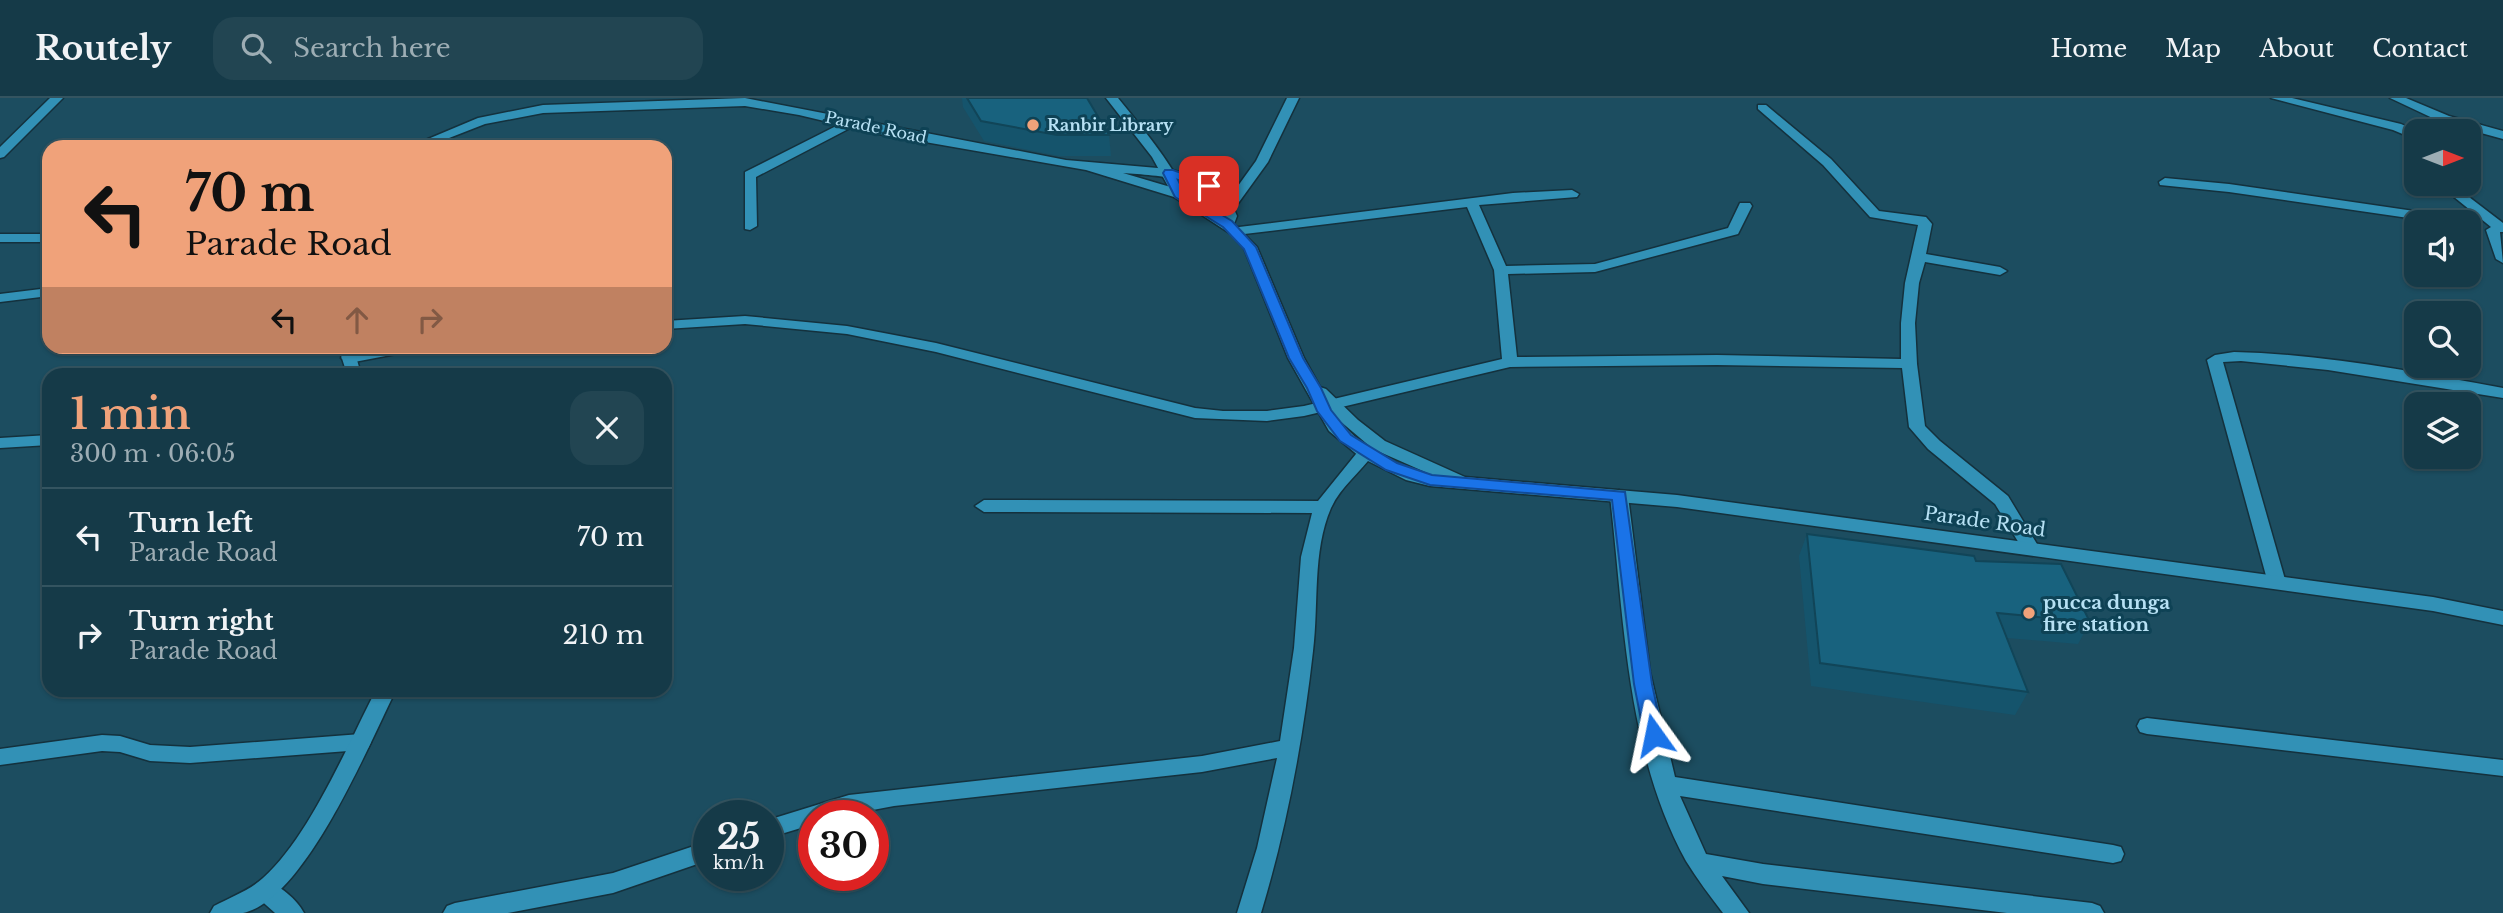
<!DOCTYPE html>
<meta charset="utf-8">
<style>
body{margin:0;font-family:"Libre Baskerville",serif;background:#224552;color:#f1f3f6;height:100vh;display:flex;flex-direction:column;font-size:26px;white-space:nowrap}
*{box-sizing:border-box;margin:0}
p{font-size:23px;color:#9dadb4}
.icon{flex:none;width:38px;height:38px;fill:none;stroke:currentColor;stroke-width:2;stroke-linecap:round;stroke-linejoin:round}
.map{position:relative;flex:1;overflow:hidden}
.drawer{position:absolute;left:42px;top:270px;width:630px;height:329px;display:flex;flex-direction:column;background:#153a48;border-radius:21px;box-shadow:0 2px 5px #0004,0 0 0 2px #345460}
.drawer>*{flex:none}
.top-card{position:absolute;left:42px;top:42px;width:630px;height:214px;border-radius:21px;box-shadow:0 2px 5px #0004,0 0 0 2px #345460;background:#f0a27a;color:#111;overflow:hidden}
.needle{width:46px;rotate:90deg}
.buttons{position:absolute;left:2404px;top:21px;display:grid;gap:14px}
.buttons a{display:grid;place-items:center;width:77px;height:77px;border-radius:14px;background:#153a48;box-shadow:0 2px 5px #0004,0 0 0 2px #345460;font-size:35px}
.speed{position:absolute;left:693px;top:702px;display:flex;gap:14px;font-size:35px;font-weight:700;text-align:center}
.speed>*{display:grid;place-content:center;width:91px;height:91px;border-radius:50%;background:#153a48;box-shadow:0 2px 5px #0004,0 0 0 2px #345460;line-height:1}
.speed small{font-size:18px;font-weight:400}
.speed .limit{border:10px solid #d22;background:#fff;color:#111}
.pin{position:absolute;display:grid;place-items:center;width:60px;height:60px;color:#fff;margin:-30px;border-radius:14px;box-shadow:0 4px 10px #0006}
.me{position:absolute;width:77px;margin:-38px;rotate:348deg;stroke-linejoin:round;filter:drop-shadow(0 0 5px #0008)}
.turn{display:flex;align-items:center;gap:24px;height:147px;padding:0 28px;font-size:32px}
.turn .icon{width:91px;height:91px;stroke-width:2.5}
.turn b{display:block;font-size:49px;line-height:60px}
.lanes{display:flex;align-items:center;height:66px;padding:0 28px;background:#0003;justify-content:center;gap:35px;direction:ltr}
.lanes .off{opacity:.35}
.round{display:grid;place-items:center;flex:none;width:74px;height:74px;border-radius:21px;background:#224552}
.headline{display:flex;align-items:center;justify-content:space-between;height:119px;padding:0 28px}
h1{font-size:42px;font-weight:600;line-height:52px;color:#f0a27a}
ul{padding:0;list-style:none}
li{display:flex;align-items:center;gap:21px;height:98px;padding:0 28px;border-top:2px solid #345460}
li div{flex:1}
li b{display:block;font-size:26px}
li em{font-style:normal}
header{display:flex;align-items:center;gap:42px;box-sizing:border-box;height:98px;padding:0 35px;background:#153a48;border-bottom:2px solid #345460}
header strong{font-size:33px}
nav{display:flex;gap:38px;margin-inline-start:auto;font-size:24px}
.search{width:490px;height:63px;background:#224552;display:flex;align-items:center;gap:18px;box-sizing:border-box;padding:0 24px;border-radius:21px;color:#9dadb4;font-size:26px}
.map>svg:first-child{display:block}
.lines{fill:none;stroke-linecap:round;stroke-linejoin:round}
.minor-casing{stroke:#14313d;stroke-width:3}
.tertiary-casing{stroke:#14313d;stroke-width:3}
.secondary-casing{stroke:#14313d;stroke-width:3}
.minor{fill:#3291b6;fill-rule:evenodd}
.tertiary{fill:#3291b6;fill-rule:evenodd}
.secondary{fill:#3291b6;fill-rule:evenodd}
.wall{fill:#15546c}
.building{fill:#18627e;stroke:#114558;stroke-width:2}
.route{fill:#1a73e8;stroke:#114b97;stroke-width:2}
.poi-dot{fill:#f0a27a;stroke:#0e4255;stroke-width:2.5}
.labels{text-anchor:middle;stroke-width:6;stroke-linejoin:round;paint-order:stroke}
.far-poi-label{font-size:16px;font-weight:bold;fill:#b7e1f4;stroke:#0e4255;text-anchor:start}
.far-street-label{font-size:16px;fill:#b7e1f4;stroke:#0e4255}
.street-label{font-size:19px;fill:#b7e1f4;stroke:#0e4255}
.poi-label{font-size:19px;font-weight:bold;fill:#b7e1f4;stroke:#0e4255;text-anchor:start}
</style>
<header>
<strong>Routely</strong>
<div class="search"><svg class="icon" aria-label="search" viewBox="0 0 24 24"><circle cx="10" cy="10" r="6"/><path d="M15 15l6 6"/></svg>Search here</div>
<nav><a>Home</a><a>Map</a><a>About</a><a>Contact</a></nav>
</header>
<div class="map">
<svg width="2503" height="815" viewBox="0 0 2503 815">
<rect width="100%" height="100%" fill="#1c4d60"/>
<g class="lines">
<!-- minor casing -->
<g class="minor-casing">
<path id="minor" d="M1106,0h12c25,31 50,60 68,96l-2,3h-10l-22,-40z
M2271,0h21l109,26 16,7v9l-24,-10z
M2390,0h16l43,18 54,15v8l-62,-17z
M1758,7h8l65,54 48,52 47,6 6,7 -6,30 74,13 7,4 -7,4 -75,-13 -6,21 -4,40 2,41 8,62 15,15 68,55 32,53 -3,4h-12l-30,-49 -67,-55 -19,-22 -7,-59 -185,-3 -207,2 -206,49 -37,5 -72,-3 -259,-66 -89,-18 -102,-10 -80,5v-8l80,-5 102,10 89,17 259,65 28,3h44l37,-5 198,-47 -8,-89 -27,-63 -231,28 -7,-4 2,-3 282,-35 59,-3 7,4 -2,3 -98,8 27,61 89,-2 133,-36 12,-25h10l2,3 -14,28 -143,38 -87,2 9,83 200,-2 184,4v-36l4,-40 13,-58 -48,-8 -47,-52 -65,-56z
M850,21l4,1v6l-98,51 1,49 -7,4 -5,-1v-57z
M2165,80l64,6 233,34 7,4h-33l-207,-30 -69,-7 -1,-3z
M2438,86h14l51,39v9h-3l3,31 -7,-4 -10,-29 5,-3z
M49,190v8l-49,6v-8z
M385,248h34l-7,5 -63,12 -8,-5 3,-3z
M2234,254c90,2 181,20 269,36v10l-175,-28 -87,-9 -18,1 63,221 -2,5h-14l-2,-5 -61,-223 8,-5z
M49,337v10l-49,3v-10z
M1366,350l8,5c-13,19 -33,33 -43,55 -19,44 -12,96 -18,143 -10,89 -26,176 -52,262h-24l20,-65 20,-90 -75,14 -308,34 -53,10h-27v8l-46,14v-18l81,-25 353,-39 78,-15 14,-93 7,-91 11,-44 -328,-1 -9,-6 9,-6 334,1 42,-52z
M1619,392l9,6 22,176 25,105 438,68 8,2 3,7 -3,7 -8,2 -433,-67 26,58 57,10 329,39 8,3 4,7h-97l-244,-29 -41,-8 27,37h-26c-13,-17 -26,-34 -37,-52 -60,-109 -62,-244 -76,-365z
M2147,620l356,42v16l-356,-42 -7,-2 -3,-6 3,-6z
M361,636l7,2 3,6 -3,6 -7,2 -171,13 -40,-2 -30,-9 -18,-1 -102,14v-16l102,-14 18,1 30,9 40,2z
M709,743v19l-96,33 -105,20h-65l4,-7 8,-3 158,-30z
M265,782c14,5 32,19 39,33h-29l-18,-16 -4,-7 4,-7z"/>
</g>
<!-- tertiary casing -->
<g class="tertiary-casing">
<path id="tertiary" d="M338,248h15l8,28h-14z
M376,592h20c-27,54 -91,210 -153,223 -10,0 -23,0 -33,0l4,-7c13,-7 31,-14 43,-23 49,-38 90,-137 119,-193z"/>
</g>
<!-- secondary casing -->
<g class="secondary-casing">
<path id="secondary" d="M50,0h13l-59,59 -4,1v-11z
M745,0l321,62 103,9 45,14 16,14 26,-36 31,-63h12l-31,64 -34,47 3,7 -3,8 23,23 47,111 16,29 6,2 32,31 27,21 80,36 212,18 756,102 70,14v14l-70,-14 -756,-104 -247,-21 -24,-6 -46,-23 -31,-26 -41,-73 -44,-110 -13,-14 -57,-37 -88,-27 -207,-36 -80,-19 -54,-9 -202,7 -58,11 -59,23h-17l69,-29 65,-13zM1123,75c36,3 89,3 100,44l-39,-26zM1340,323l33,28 59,26c-32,-6 -72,-28 -92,-54z
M0,136h49v8h-49z"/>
</g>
<!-- minor -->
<use href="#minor" class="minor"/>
<!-- tertiary -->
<use href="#tertiary" class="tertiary"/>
<!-- secondary -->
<use href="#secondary" class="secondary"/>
</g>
<!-- wall -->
<path class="wall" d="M962,0h125l22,37 2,21h-52l-75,-15 -21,-34z
M1807,436l169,27 114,61 -12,22 -71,-6 21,54 -13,23 -204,-29 -12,-130z"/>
<!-- building -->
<path class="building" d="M967,0h120l22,37h-52l-76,-14z
M1807,436l167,22 2,5 85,3 29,58 -93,-9 31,79 -208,-29z"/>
<!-- route -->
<path class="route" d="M1165,72h8l40,14 2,2 -6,4 -31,-10 6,12 48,29 24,26 47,111 18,30 10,22 20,25 46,28 35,12 193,17 27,192 11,51 -2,5 -7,2 -7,-2 -3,-5 -10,-51 -22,-184 -182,-15 -44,-15 -46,-29 -23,-30 -10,-23 -18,-30 -45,-109 -21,-22 -48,-30 -12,-24z"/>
<!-- markers -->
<g class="poi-dot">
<circle cx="1033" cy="27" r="7"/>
<circle cx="2029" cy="515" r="7"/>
</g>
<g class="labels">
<!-- far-poi labels -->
<g class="far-poi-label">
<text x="1047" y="33">Ranbir Library</text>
</g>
<!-- far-street labels -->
<g class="far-street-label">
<text transform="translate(876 29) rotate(12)" y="6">Parade Road</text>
</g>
<!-- street labels -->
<g class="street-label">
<text transform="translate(1985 423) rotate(8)" y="7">Parade Road</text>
</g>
<!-- poi labels -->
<g class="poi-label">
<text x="2043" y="511">pucca dunga<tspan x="2043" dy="22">fire station</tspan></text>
</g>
</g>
</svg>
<div class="buttons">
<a><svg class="needle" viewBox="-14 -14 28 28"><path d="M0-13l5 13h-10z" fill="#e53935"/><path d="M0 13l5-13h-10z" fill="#9dadb4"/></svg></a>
<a><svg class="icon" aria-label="sound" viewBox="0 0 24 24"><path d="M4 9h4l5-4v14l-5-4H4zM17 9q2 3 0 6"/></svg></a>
<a><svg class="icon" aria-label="search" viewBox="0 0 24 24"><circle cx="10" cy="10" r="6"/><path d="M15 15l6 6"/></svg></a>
<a><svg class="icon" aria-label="layers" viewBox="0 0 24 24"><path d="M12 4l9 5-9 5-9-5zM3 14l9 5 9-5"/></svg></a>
</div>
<div class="speed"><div>25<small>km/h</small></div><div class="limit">30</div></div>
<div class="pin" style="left:1209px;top:88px;background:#d93025"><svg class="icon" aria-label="arrive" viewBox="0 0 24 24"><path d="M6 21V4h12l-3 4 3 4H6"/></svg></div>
<svg class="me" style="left:1654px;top:637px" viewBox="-20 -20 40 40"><path d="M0-17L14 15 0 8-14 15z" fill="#1a73e8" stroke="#fff" stroke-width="4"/></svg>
<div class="top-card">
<div class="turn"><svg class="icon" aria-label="left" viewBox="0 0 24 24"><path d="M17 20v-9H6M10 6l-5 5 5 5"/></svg><div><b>70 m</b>Parade Road</div></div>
<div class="lanes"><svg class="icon" aria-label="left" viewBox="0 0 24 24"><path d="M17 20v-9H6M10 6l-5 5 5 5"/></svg><svg class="icon off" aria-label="ahead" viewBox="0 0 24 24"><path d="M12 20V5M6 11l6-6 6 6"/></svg><svg class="icon off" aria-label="right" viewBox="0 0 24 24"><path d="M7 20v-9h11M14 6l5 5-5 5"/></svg></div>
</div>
<section class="drawer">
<div class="headline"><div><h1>1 min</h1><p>300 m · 06:05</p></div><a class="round"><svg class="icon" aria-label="close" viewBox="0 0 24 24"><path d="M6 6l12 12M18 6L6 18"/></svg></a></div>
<ul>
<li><svg class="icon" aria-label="left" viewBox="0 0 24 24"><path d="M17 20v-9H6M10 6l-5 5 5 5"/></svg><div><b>Turn left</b><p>Parade Road</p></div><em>70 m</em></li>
<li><svg class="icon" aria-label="right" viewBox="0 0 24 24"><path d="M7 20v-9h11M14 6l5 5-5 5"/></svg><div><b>Turn right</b><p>Parade Road</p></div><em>210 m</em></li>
</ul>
</section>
</div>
